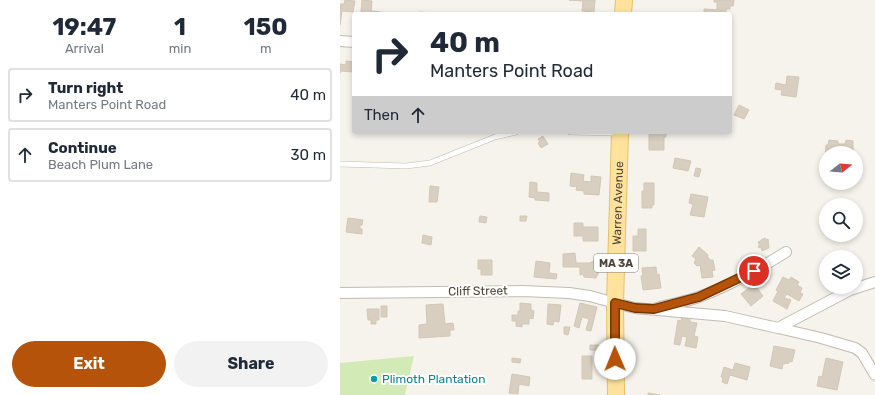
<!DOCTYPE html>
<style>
body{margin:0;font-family:Rubik,sans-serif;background:#f2f2f3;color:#1f2937;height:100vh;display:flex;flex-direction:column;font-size:15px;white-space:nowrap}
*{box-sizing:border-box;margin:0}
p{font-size:13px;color:#747a83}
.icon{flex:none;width:22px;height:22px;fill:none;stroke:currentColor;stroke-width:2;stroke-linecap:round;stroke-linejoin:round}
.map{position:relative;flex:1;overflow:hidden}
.panel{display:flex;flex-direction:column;background:#fff;width:340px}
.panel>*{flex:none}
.top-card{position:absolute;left:12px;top:12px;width:380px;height:122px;border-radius:4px;box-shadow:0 2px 6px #0003;background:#fff;color:#1f2937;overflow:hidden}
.needle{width:26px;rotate:73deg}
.tools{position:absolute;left:479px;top:146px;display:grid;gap:8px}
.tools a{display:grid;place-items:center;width:44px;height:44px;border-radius:50%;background:#fff;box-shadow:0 2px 6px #0003;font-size:20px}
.pin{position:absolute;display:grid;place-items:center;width:34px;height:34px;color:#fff;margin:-17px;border:2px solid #fff;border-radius:50%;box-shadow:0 1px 4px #0007}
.me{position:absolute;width:44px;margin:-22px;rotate:359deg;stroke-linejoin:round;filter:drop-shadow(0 0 3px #0008)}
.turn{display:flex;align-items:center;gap:14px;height:84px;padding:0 12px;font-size:18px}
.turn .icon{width:52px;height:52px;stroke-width:2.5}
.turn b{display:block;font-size:28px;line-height:34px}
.then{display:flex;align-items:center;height:38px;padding:0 12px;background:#0003;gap:8px;font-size:15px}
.eta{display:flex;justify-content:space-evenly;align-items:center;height:68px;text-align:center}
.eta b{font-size:24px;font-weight:700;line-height:28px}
.button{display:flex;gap:8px;margin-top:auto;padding:8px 12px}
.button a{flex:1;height:46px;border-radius:24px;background:#b45309;color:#fff;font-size:16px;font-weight:700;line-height:46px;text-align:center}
.button a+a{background:#f2f2f3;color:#1f2937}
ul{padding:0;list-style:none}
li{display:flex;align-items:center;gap:12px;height:54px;margin:0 8px 6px;padding:0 4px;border:2px solid #e0e1e3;border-radius:4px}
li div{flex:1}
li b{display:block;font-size:15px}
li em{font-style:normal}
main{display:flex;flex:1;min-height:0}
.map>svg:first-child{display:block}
.green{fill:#d2eab5}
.building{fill:#d8cfc1;stroke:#d3c7b4}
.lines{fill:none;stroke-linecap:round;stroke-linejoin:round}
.service-casing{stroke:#c2bbae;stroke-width:6}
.minor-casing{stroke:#c2bbae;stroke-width:12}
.primary-casing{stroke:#e6c16a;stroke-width:18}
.service{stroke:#fff;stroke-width:5}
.minor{stroke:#fff;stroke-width:10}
.primary{stroke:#ffe39c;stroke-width:16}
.route-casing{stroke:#753606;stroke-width:10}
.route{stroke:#b45309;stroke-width:7}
.culture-dot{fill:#0f9aa8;stroke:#fff;stroke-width:1.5}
.labels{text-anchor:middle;stroke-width:4;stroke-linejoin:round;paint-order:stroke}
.shield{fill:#fff;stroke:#817c74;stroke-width:1}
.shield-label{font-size:11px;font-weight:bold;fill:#4b4439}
.street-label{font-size:12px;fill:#4b4439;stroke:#fff}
.culture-label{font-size:12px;fill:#0d838f;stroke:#fff;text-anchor:start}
</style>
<main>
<section class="panel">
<div class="eta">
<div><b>19:47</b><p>Arrival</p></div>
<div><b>1</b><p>min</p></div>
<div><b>150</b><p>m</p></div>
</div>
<ul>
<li><svg class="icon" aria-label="right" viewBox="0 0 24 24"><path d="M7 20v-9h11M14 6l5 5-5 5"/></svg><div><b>Turn right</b><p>Manters Point Road</p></div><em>40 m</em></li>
<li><svg class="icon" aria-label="ahead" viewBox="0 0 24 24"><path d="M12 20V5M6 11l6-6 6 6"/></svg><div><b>Continue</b><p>Beach Plum Lane</p></div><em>30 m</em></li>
</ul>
<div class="button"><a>Exit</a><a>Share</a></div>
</section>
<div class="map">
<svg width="535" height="395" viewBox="0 0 535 395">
<rect width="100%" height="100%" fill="#f6f3ec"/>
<!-- green -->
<path class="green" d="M74,356l-9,39h-65v-32z"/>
<!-- building -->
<path class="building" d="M5,0l10,1 -2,11 -11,-1 -2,14v-21h4z
M22,0l10,1 -1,12 -10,-1z
M229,0h26l-1,12 -12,-1 1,-10z
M374,0h20l-1,6h-3v3h-4v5h-22v-5l13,1v-8h-3z
M32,11l24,3h-24z
M79,12l14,1v1h-14z
M6,61l8,1v10l-13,-1 -1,2v-9l6,1z
M447,76l12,1 -3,20 -15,-2 1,-5 -7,-1 1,-6 10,2z
M399,105l10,5 -5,9 -10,-4z
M309,132h17v5h-2v13h-15z
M203,136l5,8 -7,4 -3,-5 2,-1 -2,-3z
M489,140l9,1v3h7l1,-4 7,1v7l2,5h-29v4h-1l1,-12h2z
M516,155l6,13 -6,3z
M335,158l16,3 -3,10 -15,-3z
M356,168l5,1 -2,8 -5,-1z
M231,173l13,2 -1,6 8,1v-6l10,1 -2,18 -15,-1v-3l-8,-1 1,-3 -7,-1z
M190,182l7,1v9l12,1v8l-14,-1v-2l-6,-1z
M304,183h10v22h-2v3h-10v-17h2z
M90,186l9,1 -2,15h-8z
M351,194l17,3 -4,20 -14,-2 3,-11 -4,-1z
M140,216l7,1 -1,6 -7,-1z
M180,216h7l-1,5h-6z
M8,218l15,2 -1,5h-2v4h2v5l-16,-2z
M234,223h9v4h15v14h-15v-5h-9z
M298,229h8v22h-13v-15h5z
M83,235l9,2 -1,8 -9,-2z
M425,238l1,2 2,-1 1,9 -7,3 -1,-4 -2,1 -1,-2h2l-2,-4 3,-1v-1z
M359,247l9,8 -1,1 3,4h3l2,10 -3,1 1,6 -11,1 -2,-13 -3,1 -3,-3 2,-4 -4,-3z
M235,253l1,10h14l3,-2 4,2 1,11 -2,4 -12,-1 -1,-3 -3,1v-8h-17v-13z
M138,260h14v15h-11v-6h-3z
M196,261l14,2 -1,10 8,1 -1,5 -22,-2z
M316,267l1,8 2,-1 2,14 -18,2 -2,-14h2l-1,-8z
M443,277l6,3 2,-3 8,5 -2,3 5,3 -2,5 3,1 -4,7 -12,-7 -3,4 7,2 -4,9 -14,-8 5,-10 -2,-1z
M414,284l9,12 -12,10 -10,-12z
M180,303l11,1v6l3,1 -1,8 -4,-1v6h-7v3l-6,-1v-5h-4v-6h6v-4h2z
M240,303l17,4 -6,24 -5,-1 3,-11 -7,-2 -3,11 -5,-2z
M103,304l2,20 8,-1 1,7h-4v6l-31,2v-13l8,-1 -1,-19z
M208,304l13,1 -2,17 -5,-1 -1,4 -6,-1z
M41,306h6v11h-6z
M27,309h12v11h-3v4h-5v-4h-3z
M342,317l8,1v4l7,1 -3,13 4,1 -2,11 -11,-2 2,-9 -5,-1 -2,9 -6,-1 4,-24 3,1z
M224,327h6l-2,8 -4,-1z
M250,345h9l-1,5h-8z
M434,346l21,4 -3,12 -3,-1v2l-6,1 -1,5 -12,-3z
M242,356h10v23h-10z
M172,358l9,1 -1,4 -8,-1z
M486,358l17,4 -6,28 -20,-4 2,-10 3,1z
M395,363l15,4 -3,13 -17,-5 -3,9 -5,-2 1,-4 -2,-1 3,-10 9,3z
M172,374l18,3 -1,9 -10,-2 -1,10 -9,-1z
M308,393l12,2h-12z"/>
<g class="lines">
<!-- service casing -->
<g class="service-casing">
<path id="service" d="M230,132l47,1
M0,164l66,2 24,-3 65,-26 21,-5"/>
</g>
<!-- minor casing -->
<g class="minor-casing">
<path id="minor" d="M0,41l14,1
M535,282l-25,8 -72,38 43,10 34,10 7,5 13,22
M0,293l183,-2 46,2 21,3 25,7 20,5 90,8 53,12
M317,308c14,-4 28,-6 42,-11 30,-11 60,-28 87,-45"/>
</g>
<!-- primary casing -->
<g class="primary-casing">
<g id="primary">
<path d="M283,14l1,-14"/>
<path id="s1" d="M276,395l-1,-92 5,-171"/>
</g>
</g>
<!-- service -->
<use href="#service" class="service"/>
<!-- minor -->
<use href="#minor" class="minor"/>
<!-- primary -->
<use href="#primary" class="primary"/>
</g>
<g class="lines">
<!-- route casing -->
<g class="route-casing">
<path id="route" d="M275,359v-56l20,5 19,1 45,-12 55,-26"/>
</g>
<!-- route -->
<use href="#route" class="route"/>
</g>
<!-- markers -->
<circle class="culture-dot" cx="34" cy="379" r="4"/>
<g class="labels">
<!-- shield labels -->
<rect class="shield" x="254" y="254" width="44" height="18" rx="3"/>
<g class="shield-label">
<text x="276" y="267">MA 3A</text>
</g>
<!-- street labels -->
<g class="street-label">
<text dy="4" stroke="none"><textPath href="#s1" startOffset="192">Warren Avenue</textPath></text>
<text transform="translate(138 291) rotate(-1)" y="4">Cliff Street</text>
</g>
<!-- culture labels -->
<g class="culture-label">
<text x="42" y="383">Plimoth Plantation</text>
</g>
</g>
</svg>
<div class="tools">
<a><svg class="needle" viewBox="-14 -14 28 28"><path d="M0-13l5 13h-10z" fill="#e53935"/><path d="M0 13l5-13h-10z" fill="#747a83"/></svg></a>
<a><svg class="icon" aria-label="search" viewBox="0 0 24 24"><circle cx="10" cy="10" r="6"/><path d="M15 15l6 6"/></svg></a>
<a><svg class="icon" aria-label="layers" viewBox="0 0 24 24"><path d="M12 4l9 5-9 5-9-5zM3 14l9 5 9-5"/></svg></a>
</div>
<div class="pin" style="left:414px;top:271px;background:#d93025"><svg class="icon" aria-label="arrive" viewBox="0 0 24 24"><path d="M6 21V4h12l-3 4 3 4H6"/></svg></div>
<svg class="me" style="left:275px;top:359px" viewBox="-20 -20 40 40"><circle r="19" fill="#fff"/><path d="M0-13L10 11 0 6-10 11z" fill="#b45309"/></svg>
<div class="top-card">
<div class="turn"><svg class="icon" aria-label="right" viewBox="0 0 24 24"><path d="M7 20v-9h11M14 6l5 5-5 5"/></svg><div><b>40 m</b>Manters Point Road</div></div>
<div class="then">Then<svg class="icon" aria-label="ahead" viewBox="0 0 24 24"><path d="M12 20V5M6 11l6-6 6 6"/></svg></div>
</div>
</div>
</main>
